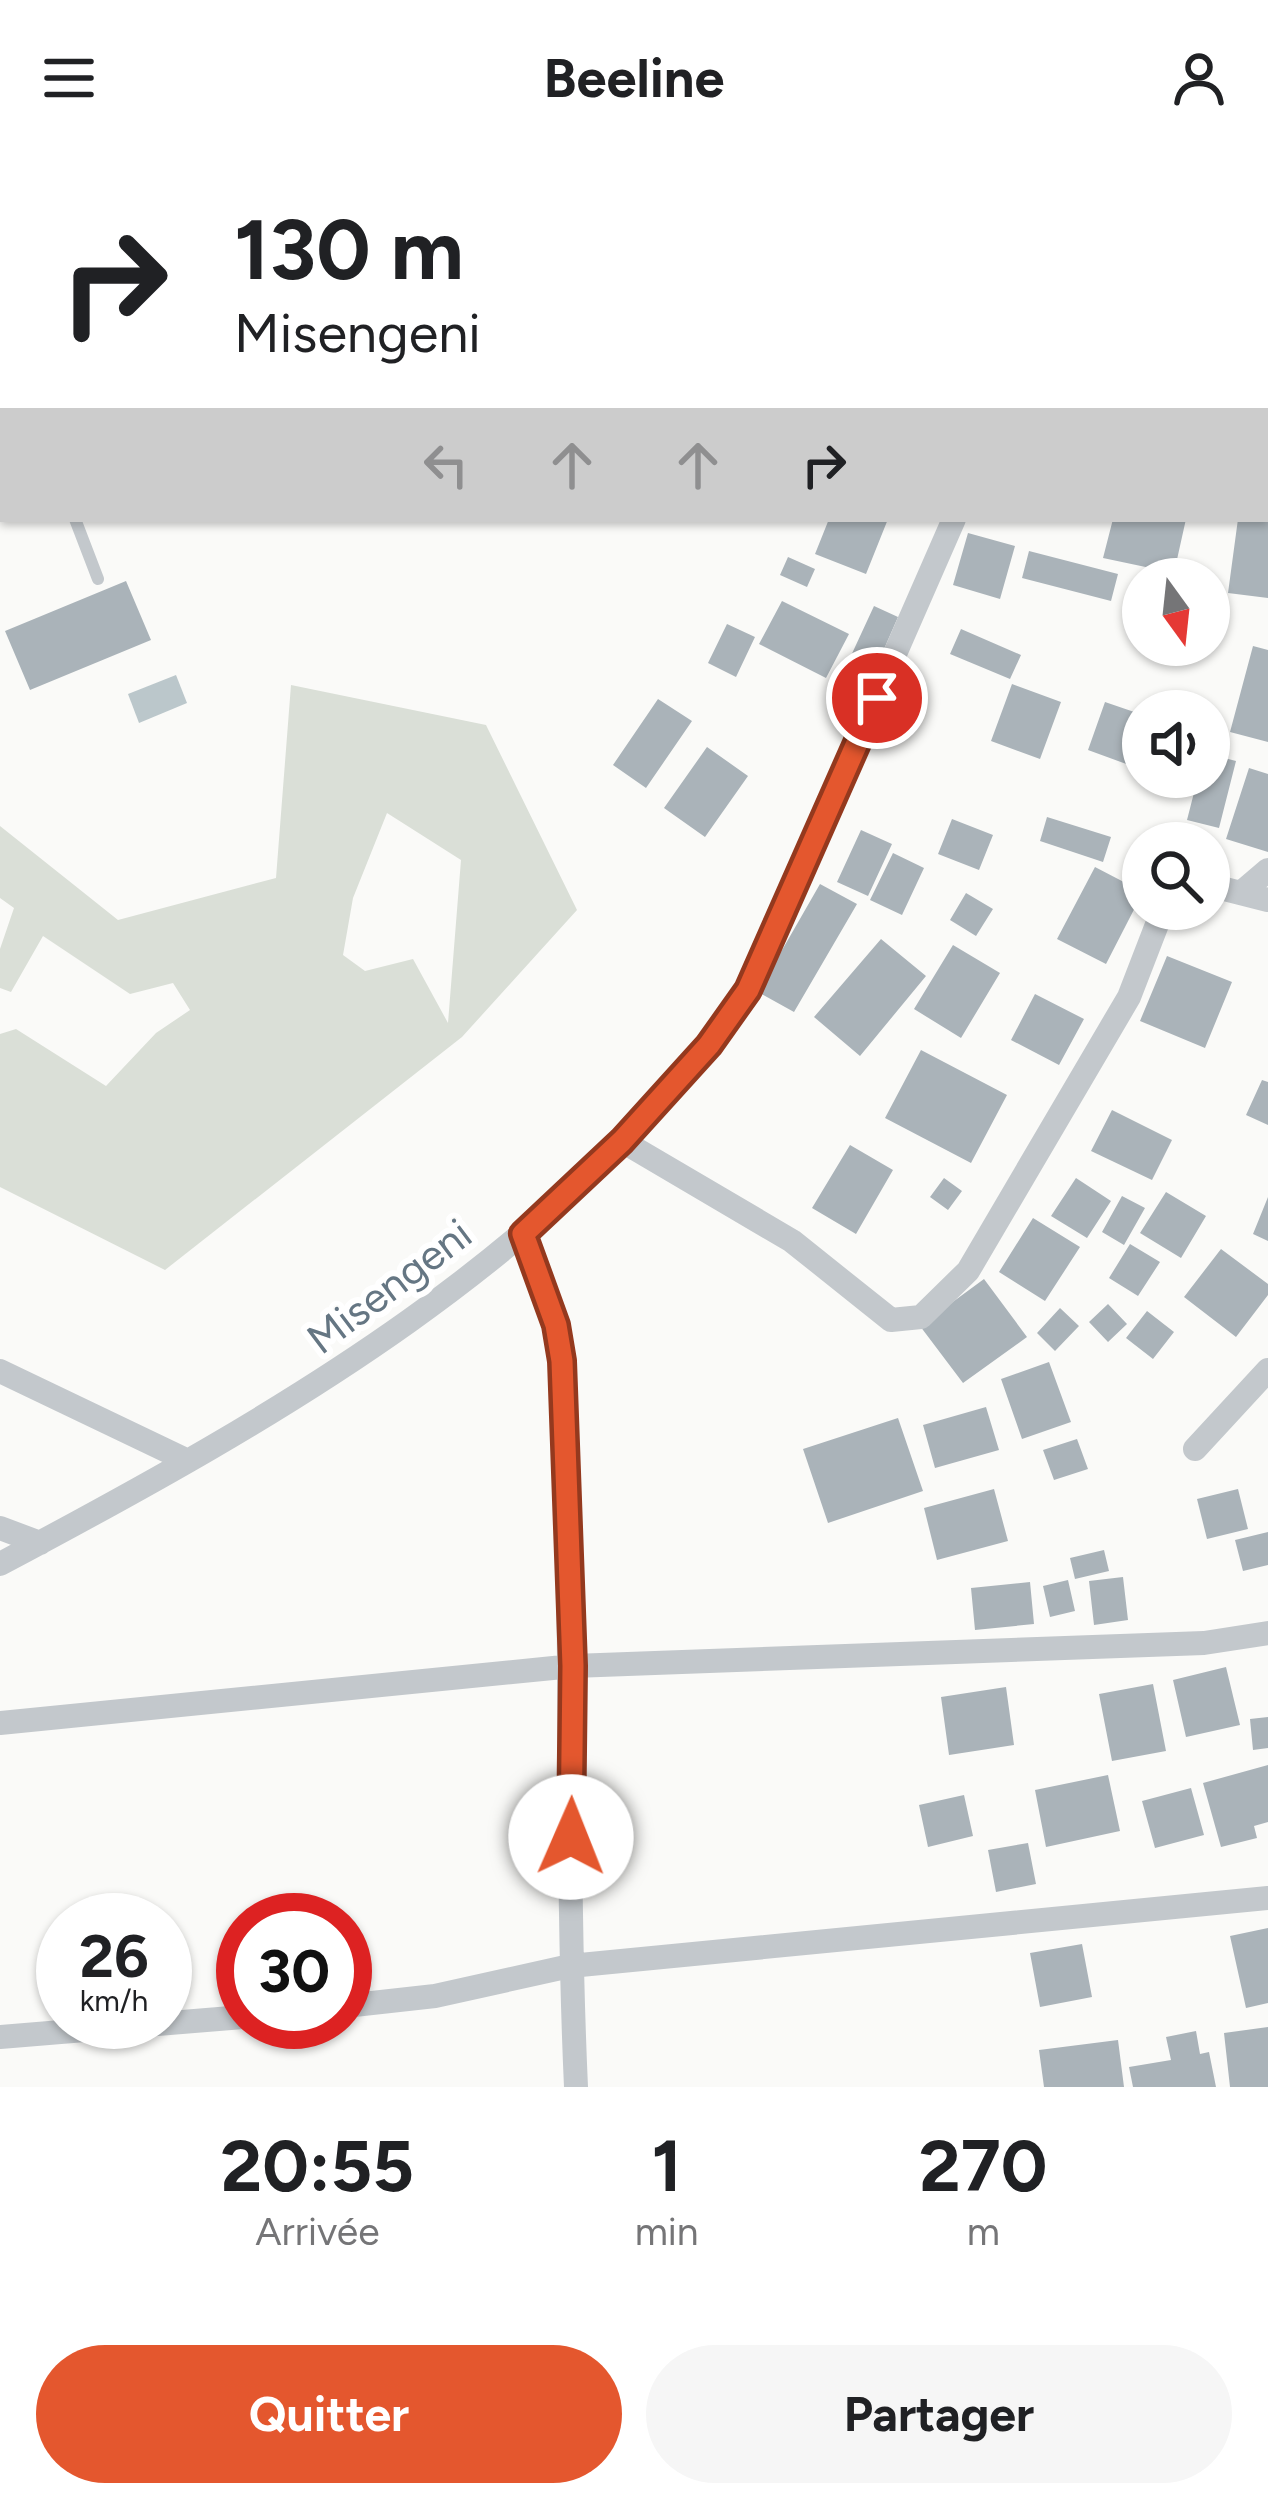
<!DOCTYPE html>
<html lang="fr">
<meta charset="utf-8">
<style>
body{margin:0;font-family:Figtree,sans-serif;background:#f6f6f6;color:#202124;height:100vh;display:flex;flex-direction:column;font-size:45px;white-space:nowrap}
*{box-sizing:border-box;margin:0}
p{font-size:39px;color:#757577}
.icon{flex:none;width:66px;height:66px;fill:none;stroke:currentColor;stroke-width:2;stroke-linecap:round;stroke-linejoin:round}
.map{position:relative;height:1931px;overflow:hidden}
.drawer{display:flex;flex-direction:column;background:#fff;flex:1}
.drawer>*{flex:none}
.banner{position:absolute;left:0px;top:0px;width:1269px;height:366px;box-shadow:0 3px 9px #0004;background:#fff;color:#202124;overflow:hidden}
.needle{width:78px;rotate:165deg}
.buttons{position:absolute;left:1122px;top:402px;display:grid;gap:24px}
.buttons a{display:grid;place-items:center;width:108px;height:108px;border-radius:50%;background:#fff;box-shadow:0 3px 9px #0004;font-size:60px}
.speed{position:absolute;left:36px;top:1737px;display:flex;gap:24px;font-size:60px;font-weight:700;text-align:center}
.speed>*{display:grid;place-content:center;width:156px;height:156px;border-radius:50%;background:#fff;box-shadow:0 3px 9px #0004;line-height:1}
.speed small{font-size:30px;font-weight:400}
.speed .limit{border:18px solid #d22;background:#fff;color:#111}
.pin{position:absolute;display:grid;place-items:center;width:102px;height:102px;color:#fff;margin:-51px;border:6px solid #fff;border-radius:50%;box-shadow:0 3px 12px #0007}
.me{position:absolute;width:132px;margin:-66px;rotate:1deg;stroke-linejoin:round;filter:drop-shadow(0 0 9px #0008)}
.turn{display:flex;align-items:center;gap:42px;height:252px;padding:0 36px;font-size:54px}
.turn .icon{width:156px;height:156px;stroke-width:2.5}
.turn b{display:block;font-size:84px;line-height:102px}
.lanes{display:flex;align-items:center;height:114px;padding:0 36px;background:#0003;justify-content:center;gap:60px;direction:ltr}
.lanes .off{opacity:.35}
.eta{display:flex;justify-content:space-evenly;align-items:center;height:204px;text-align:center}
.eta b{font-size:72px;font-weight:700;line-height:84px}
.button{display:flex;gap:24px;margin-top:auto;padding:24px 36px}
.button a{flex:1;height:138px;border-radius:72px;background:#e4572e;color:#fff;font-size:48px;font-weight:700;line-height:138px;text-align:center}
.button a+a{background:#f6f6f6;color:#202124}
header{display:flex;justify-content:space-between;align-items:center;height:156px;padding:0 36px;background:#fff;font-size:54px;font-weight:700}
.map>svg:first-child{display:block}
.green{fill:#dadfd7;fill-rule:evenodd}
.water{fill:#bbc7cb}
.building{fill:#aab3b9}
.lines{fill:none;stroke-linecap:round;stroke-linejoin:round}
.service{stroke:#c3c8cc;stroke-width:12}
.minor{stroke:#c3c8cc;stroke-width:24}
.route-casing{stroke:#94391e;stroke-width:30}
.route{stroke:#e4572e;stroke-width:21}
.labels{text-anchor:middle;stroke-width:12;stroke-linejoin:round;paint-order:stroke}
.street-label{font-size:42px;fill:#657683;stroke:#fff}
</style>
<header><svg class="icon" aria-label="menu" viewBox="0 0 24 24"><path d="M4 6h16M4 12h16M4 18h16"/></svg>Beeline<svg class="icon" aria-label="person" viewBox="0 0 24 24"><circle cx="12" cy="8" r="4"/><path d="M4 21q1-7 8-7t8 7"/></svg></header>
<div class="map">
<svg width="1268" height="1931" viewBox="0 0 1268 1931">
<rect width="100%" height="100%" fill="#fafaf8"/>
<!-- green -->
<path class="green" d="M291,529l195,40 91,185 -115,127 -297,233 -165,-83v-153l16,-5 90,57 50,-53 34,-23 -17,-27 -43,11 -87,-58 -32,56 -11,-4v-39l14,-41 -14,-10v-72l118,94 158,-42zM387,657l74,47 -13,163 -35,-64 -48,12 -22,-16 10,-57z"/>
<!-- water -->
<path class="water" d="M176,519l11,28 -48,20 -11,-29z"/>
<!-- building -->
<path class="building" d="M829,363h59l-22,55 -51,-20z
M1113,363h73l-12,54 -71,-15z
M1238,363h30v79l-40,-5z
M968,377l47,13 -15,53 -47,-14z
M1029,395l89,23 -7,27 -89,-23z
M788,401l27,12 -8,18 -27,-12z
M126,425l25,59 -121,50 -25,-59z
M782,445l67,33 -23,44 -67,-34z
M874,450l24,11 -24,55 -25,-12z
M727,468l28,13 -19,40 -28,-14z
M961,473l60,26 -11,24 -60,-25z
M1253,490l15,4v92l-38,-10z
M1012,528l49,18 -21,57 -49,-18z
M658,543l34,22 -46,67 -33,-23z
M1105,546l38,13 -14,50 -41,-15z
M707,591l41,29 -43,61 -41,-29z
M1209,598l27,7 -17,67 -32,-8 11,-43h11z
M1249,612l19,6v78l-42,-13z
M1047,661l64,20 -8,25 -63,-21z
M952,663l41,16 -14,35 -41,-16z
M861,674l31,14 -24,52 -31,-14z
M893,697l31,15 -22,47 -32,-15z
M1095,711l48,25 -37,72 -49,-25z
M820,728l37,20 -63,108 -36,-20z
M966,737l27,16 -17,27 -26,-16z
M881,783l45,37 -66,80 -46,-39z
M953,789l47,28 -39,65 -47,-29z
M1167,800l65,26 -27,66 -65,-27z
M1035,838l49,25 -25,46 -48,-25z
M921,894l86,45 -36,68 -86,-45z
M1262,924l6,2v43l-22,-10z
M1112,954l60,30 -20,40 -61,-29z
M850,989l43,25 -37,64 -44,-26z
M944,1022l18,13 -14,19 -18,-13z
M1076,1022l35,23 -24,37 -36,-22z
M1166,1036l40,24 -25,42 -41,-25z
M1122,1040l23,12 -21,37 -22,-13z
M1268,1041v44l-15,-7z
M1033,1062l47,29 -35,54 -46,-29z
M1130,1088l30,18 -22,34 -29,-18z
M1221,1093l47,35v11l-32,42 -52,-40z
M984,1123l43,58 -64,46 -43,-57z
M1108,1148l19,20 -19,18 -19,-20z
M1060,1152l19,18 -24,25 -18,-18z
M1147,1155l27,21 -21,27 -27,-21z
M1049,1206l22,60 -49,17 -21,-60z
M986,1251l13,43 -64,18 -12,-43z
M898,1262l25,73 -95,32 -25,-74z
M1077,1283l11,30 -34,11 -11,-30z
M994,1333l14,52 -71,19 -13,-52z
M1238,1333l10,40 -41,10 -10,-40z
M1268,1376v33l-25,6 -8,-31z
M1104,1394l5,21 -34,8 -5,-21z
M1123,1421l5,43 -34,5 -5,-44z
M1068,1424l7,31 -25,6 -7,-31z
M1030,1426l4,42 -59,6 -4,-42z
M1226,1511l14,58 -54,12 -13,-57z
M1153,1528l13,67 -54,10 -13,-67z
M1006,1531l8,58 -65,10 -8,-58z
M1268,1561v31l-15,2 -3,-31z
M1268,1609v57l-14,4 3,12 -36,9 -18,-64z
M1108,1619l12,56 -74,16 -11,-57z
M1191,1632l13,47 -49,13 -13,-47z
M964,1639l9,41 -45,11 -9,-42z
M1028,1687l8,41 -40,8 -8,-42z
M1268,1772v75l-22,5 -16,-72z
M1082,1788l10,53 -52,10 -10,-54z
M1268,1871v60h-38l-6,-54z
M1196,1875l4,23 9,-2 7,35h-83l-4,-20 42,-7 -5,-23z
M1118,1884l6,47h-80l-5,-37z"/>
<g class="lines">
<!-- service -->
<path class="service" d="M0,209l3,4
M75,363l23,60"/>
<!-- minor -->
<path class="minor" d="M989,0l1,3
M295,3l2,-3
M672,3l2,-3
M1209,729l59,15
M1241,737l27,-23
M622,985l170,100 99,79 30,-3 47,-46 161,-274 34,-88
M523,1078l33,92 6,35c12,242 3,484 14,726
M0,1215l186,89
M1195,1293l73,-79
M0,1372l40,15
M0,1408c282,-150 560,-307 748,-574l206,-471
M0,1567l573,-57 631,-23 64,-10
M345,1850l90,-10 135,-30 698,-68
M0,1881l243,-20"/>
</g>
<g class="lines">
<!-- route casing -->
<g class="route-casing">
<path id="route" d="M571,1681l2,-171 -11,-305 -6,-36 -33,-91 99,-93 87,-96 39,-55 129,-292"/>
</g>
<!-- route -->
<use href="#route" class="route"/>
</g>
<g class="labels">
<!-- street labels -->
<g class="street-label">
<text transform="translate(389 1130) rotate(-37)" y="15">Misengeni</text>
</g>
</g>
</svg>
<div class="buttons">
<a><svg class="needle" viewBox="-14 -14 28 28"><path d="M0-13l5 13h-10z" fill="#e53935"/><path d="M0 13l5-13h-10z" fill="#757577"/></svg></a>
<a><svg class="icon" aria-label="sound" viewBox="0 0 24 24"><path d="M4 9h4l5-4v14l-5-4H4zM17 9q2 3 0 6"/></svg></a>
<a><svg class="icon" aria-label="search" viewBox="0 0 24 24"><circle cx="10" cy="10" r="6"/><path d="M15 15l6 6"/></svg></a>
</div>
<div class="speed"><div>26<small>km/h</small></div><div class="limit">30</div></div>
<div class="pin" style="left:877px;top:542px;background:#d93025"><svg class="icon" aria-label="arrive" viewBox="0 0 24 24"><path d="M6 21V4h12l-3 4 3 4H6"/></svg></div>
<svg class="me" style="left:571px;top:1681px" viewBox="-20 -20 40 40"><circle r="19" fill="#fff"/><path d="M0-13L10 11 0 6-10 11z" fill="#e4572e"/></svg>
<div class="banner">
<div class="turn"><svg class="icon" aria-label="right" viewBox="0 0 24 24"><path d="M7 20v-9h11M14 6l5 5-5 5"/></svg><div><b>130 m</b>Misengeni</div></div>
<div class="lanes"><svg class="icon off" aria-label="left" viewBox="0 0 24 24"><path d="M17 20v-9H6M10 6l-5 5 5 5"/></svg><svg class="icon off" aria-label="ahead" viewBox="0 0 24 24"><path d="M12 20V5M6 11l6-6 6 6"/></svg><svg class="icon off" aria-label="ahead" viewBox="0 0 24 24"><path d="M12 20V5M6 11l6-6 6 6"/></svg><svg class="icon" aria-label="right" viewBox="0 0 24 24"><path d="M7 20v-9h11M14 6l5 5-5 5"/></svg></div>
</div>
</div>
<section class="drawer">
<div class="eta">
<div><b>20:55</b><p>Arrivée</p></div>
<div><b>1</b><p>min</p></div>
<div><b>270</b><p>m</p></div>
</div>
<div class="button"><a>Quitter</a><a>Partager</a></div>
</section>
